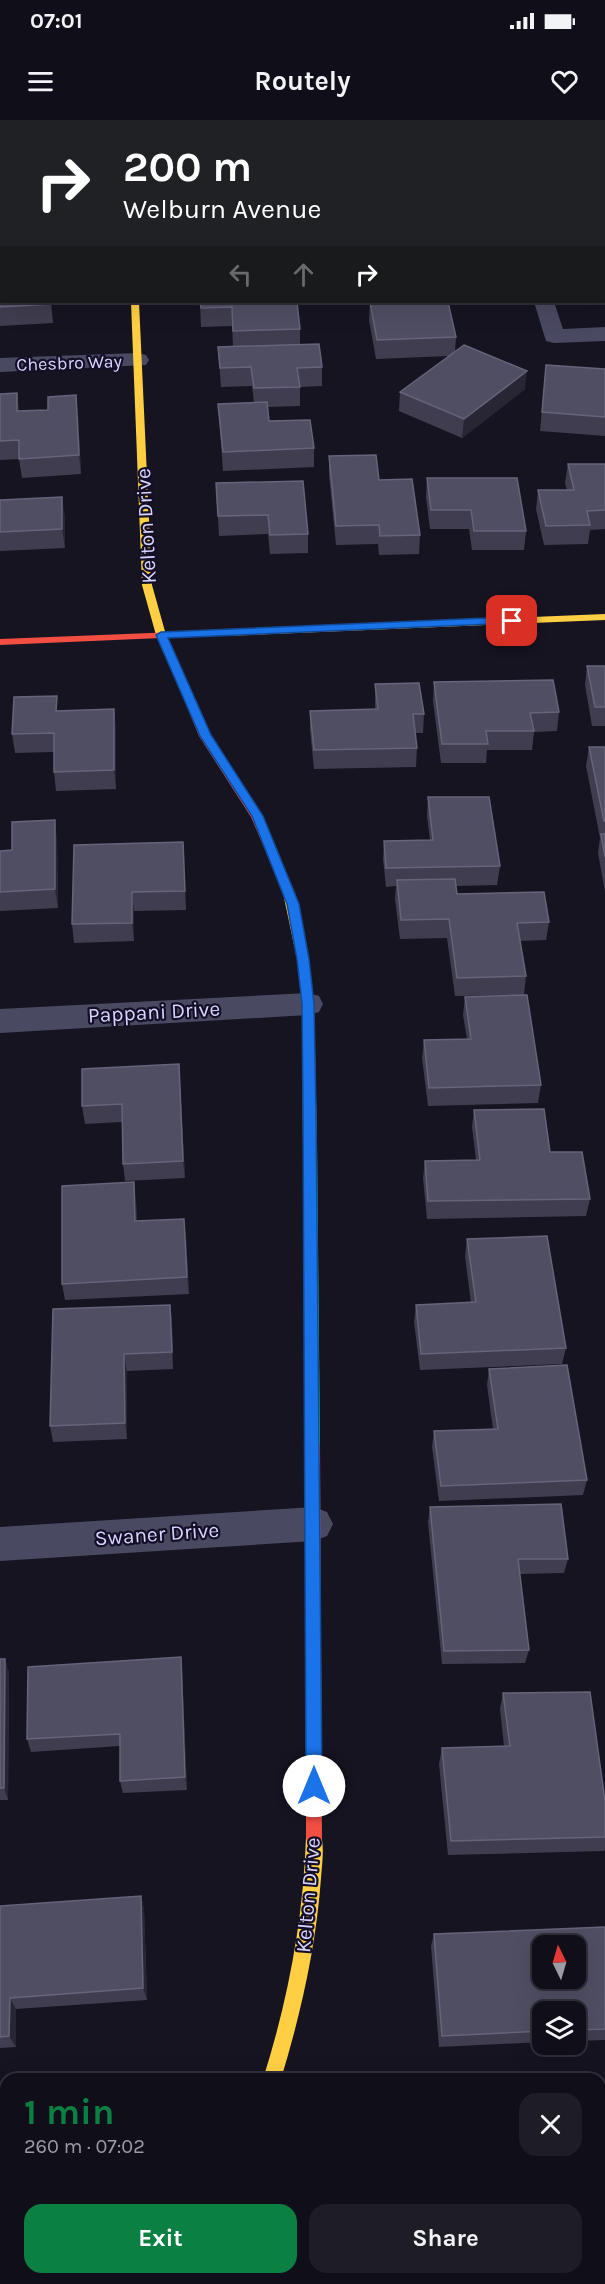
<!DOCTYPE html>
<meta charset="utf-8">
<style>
body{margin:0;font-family:Karla,sans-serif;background:#1e1d26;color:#f1f3f6;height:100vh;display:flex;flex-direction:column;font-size:22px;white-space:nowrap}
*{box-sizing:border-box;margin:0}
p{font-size:20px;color:#9c9ca2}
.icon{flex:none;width:33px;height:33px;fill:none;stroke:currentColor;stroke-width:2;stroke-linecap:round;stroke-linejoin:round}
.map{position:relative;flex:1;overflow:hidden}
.details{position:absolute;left:0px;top:1953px;width:606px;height:212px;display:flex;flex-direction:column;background:#100f19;border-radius:18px 18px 0 0;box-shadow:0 6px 24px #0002,0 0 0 2px #302f38}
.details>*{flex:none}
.hud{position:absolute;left:0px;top:0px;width:606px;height:183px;box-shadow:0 6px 24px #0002,0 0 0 2px #302f38;background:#202124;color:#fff;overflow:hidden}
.needle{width:39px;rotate:355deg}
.buttons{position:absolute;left:532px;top:1815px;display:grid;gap:12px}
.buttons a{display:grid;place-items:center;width:54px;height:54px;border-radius:12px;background:#100f19;box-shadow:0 6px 24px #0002,0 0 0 2px #302f38;font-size:30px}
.pin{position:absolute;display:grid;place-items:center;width:51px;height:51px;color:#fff;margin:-26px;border-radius:12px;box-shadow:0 3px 9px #0006}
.me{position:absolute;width:66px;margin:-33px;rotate:0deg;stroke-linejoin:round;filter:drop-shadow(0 0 4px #0008)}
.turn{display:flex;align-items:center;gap:21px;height:126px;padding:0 24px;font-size:27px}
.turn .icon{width:78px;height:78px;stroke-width:2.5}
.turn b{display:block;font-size:42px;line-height:51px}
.lanes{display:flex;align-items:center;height:57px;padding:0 24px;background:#0003;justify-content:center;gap:30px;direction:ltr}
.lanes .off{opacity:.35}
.round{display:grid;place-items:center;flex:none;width:63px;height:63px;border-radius:18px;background:#1e1d26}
.overview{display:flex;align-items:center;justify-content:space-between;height:102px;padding:0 24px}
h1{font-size:36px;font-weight:700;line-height:45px;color:#0b8043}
.cta{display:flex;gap:12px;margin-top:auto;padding:12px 24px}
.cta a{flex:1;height:69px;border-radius:18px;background:#0b8043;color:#fff;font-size:24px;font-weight:700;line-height:69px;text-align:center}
.cta a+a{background:#1e1d26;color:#f1f3f6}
.status{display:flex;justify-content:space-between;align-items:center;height:42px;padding:0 30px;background:#100f19;direction:ltr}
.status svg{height:16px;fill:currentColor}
header{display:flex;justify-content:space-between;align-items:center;height:78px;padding:0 24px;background:#100f19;font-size:27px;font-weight:700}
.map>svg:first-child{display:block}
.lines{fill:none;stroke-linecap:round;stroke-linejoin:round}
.street{fill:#4a4962;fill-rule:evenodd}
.fast{fill:#16e098;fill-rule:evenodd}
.slow{fill:#ffcf43;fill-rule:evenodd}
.jam{fill:#f24e42;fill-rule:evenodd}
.wall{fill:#403d50}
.shaded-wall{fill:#282635}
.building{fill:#504e63;stroke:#66637b;stroke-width:1.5;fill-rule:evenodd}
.route{fill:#1a73e8;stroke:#114b97;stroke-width:1.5}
.labels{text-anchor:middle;stroke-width:4.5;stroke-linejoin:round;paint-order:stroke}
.far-street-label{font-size:18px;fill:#d9d4ff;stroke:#130f26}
.street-label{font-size:21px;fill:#d9d4ff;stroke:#130f26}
</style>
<div class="status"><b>07:01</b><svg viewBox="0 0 49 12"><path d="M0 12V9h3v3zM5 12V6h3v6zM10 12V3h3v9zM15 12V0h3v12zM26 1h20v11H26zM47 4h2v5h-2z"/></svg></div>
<header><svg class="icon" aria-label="menu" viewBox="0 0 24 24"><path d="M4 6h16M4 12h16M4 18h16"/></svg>Routely<svg class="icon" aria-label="heart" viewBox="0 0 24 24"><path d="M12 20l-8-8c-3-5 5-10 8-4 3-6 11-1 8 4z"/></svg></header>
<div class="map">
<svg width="605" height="2164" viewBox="0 0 605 2164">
<rect width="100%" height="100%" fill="#161421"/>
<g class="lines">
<!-- street -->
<path class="street" d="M107,0h20v2h-20z
M478,0h20v2h-19z
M0,32h2v12h-2z
M534,182h20l9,27 42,-2v14l-51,2 -8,-2z
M138,233l8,2 3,5 -3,5 -146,7v-14z
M308,873l11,3 4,8 -4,8 -11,3 -308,18v-24z
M314,1387l13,5 6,12 -6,12 -13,5 -314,20v-34z
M200,2158h46l-1,6h-46z"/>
<!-- fast -->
<path class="fast" d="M310,1017l5,1 2,4 3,303 -2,5 -5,2 -5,-2 -2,-5 -3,-303 2,-4z"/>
<!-- slow -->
<path class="slow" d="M131,182h8l13,283 14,50 25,57 -5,4 -5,-4 -25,-57 -14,-50z
M605,494v6l-379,16 -5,-3 5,-3z
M289,769l6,4 14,66 5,45 3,138 -2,4h-10l-2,-4 -1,-138 -5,-45 -14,-66z
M314,1710l6,2c5,13 2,32 1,46 -5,69 -20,135 -40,201h-18c25,-79 40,-158 43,-241l2,-6z"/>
<!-- jam -->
<path class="jam" d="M226,510l5,3 -1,2 -230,10v-6z
M186,568l5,4 19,44 53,80 32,77 -2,3h-8l-34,-79 -52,-81 -18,-44z
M313,1318l5,2 2,5 2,393 -2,6 -6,2 -6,-2 -2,-6v-393l2,-5z"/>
</g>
<!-- wall -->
<path class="wall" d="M0,0h26v2h-24v8h-2z
M549,0h56v167l-1,-165h-54z
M0,166l2,16h49l2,21 -53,3z
M200,182h97l3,27v15l22,23v19l-22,1v19l-33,1 2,14 45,27v19l-91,4 -5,-67 36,-1 -2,-17 -31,1 -3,-40 15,-1 -1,-20 -31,1z
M370,182h89l-1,3h-9l7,32 -1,14 70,38 -63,49 -63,-27 1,-19 49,-36 -73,3 -7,-39z
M546,245l59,4v67l-65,-5z
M17,273l2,18 59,3 3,60 -59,4 -3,-19 -19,1v-66z
M329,336l50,24 41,55 -1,19 -40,1 -1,-11 -42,1 -7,-70z
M568,344h37v65l-15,1 -2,14 -44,1 -8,-36 2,-19h29l-2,-7z
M427,358l99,53 -2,19h-52l-3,-21h-39l-4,-32z
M216,363l92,51v19l-38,1 -2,-20 -49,2z
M0,380l65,16v32l-65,3z
M587,546h18v60h-13l-7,-41z
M434,562l125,30 -2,19 -23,1 -2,18h-45l-1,13h-45l-8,-62z
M375,564l49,30 -1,19h-8l2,15 -1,19 -102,2 -4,-39v-19l65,-2z
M59,590l57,18v61l-60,2 -2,-19v-20l-39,1 -3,-19z
M589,627h16v145l-7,-39 2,-15 -14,-72z
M428,677l72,69 -3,19 -41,1 1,8 92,28 -3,18 -26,1 6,35 -2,19 -69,1 -8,-58 -47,1 -5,-40 1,-13 -10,1 -3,-28 1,-18 46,-1 -3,-24z
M57,719l1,69 -58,3v-60l12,-1z
M184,741l2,49 -52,1v30l-60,2 -2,-19z
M465,877l76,88 -3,18 -110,3 -6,-48 2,-18 43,-1 -4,-24z
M179,944l6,114 -60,3 -2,-17 -1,-42 -37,2 -3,-18z
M474,990l76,42 40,47 -4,17 -159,3 -4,-41 2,-17 51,-1 -4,-33z
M136,1080l1,21 49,15 3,58 -124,6 -3,-16z
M467,1119l99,109 -4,16 -142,6 -6,-48 2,-17 55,-2 -6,-47z
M170,1185l2,16 1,48 -46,2v68l-74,3 -3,-16z
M489,1249l98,111 -4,15 -144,6 -7,-54 2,-16 59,-2 -6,-44z
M430,1387l138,52 -4,14 -45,1 10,76 -4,13 -83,1 -14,-142z
M0,1539l9,13 -1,128h-8z
M182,1550l5,120 -64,3 -3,-12v-35l-89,6 -4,-13z
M503,1573l102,108v48l-1,2 -156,4 -9,-91 3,-16 62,-2 -4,-37z
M141,1776l3,13 3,91 -131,9v38l-16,1v-142z
M605,1807v113l-29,1v-29h-33v30l-104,5 -8,-101 3,-12z
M605,1999v165h-59l-1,-6h55z"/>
<!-- shaded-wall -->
<path class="shaded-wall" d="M527,251l-2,18 -63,49 2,-19z
M17,273l2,19 -2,-1z
M76,275l2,19 3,60 -2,-19z
M62,377l3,19v32l-3,-19z
M114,589l2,19v61l-2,-19z
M55,700l2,19 1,69 -3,-19z
M132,772l2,19v30l-2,-18z
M179,944l1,18 5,96 -2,-17z
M134,1062l2,18 1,39 -2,-18z
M184,1099l2,17 3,58 -2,-17z
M170,1185l2,16 1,48 -1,-17z
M124,1234l3,17v68l-2,-16z
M181,1537l1,13 5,120 -2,-13z
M5,1539l4,13 -1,128 -4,-12z
M141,1776l3,13 3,91 -4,-12z
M10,1878l6,11v38l-7,-11z
M52,2158h6v6h-6z"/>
<!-- building -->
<path class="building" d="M186,0h63v2h-63z
M353,0h65l1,2h-66z
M560,0h45v23l-1,-21h-44z
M604,30h1l-1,37z
M604,74h1v30l-1,-2z
M0,166h2v16h48l1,2 -51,3z
M200,182h97l3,27 -67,2 -1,-24 -31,1z
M370,182h78l8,35 -79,3z
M319,224l3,23 -25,1 3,19 -46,1 -3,-21 -31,1 -2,-21z
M464,225l63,26 -63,48 -64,-27z
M546,245l59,4v48l-63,-5z
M17,273v18l31,-1v-13l28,-2 3,60 -60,4v-19l-19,1v-47z
M267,282l2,19 41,-1 4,28 -91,4 -5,-48z
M376,335l3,25 33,-1 8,56 -40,1 -1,-11 -43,1 -7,-70z
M568,344h37v46l-18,1 3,14 -44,1 -8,-36h36z
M427,358h90l9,53h-52l-3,-21h-40z
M303,361l5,53 -38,1 -2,-20 -50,1 -2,-33z
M62,377v32l-62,3v-32z
M587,546h18v41h-10z
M553,560l6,32 -29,1 4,18h-48l2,13h-46l-8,-62z
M419,563l5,31h-11l4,34 -103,2 -4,-39 68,-2 -3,-25z
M57,576l-1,15 58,-2v61l-60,2v-39l-42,1 2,-37z
M589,627h16v74h-1z
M428,677h61l11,69 -114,2 -2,-27 49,-1z
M55,700v69l-55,3v-41l12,-1v-28z
M601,714h4v23z
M183,722l2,49 -53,1v31l-60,1 2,-79z
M455,759l2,15 87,-2 5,30 -32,1 9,53 -69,2 -8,-59 -48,1 -4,-40z
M527,875l14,90 -112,3 -5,-48 47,-1 -6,-42z
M179,944l4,97 -60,3 -1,-60 -40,2v-37z
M544,989l6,43h32l8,47 -162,2 -3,-40 55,-1 -6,-50z
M134,1062l1,39 49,-2 3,58 -125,7v-98z
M547,1116l19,112 -145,6 -5,-49 60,-3 -9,-63z
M170,1185l2,47 -48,2 1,69 -75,3 3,-117z
M567,1245l20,115 -146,6 -7,-55 64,-2 -9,-60z
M561,1384l7,55h-50l11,91 -85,1 -14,-144z
M181,1537l4,120 -65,4v-47l-93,5 1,-72z
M0,1539h5l-1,129h-4z
M590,1572l15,109v36l-154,4 -9,-93 68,-2 -7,-53z
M141,1776l2,92 -133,10 -1,38 -9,1v-131z
M605,1807v102l-29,1v-18h-33v19l-101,5 -8,-102zM543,1826h33v32h-33z
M605,1999v162l-34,3h-19v-6h48v-158z
M0,2143h6v15h46v6h-52z"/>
<!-- route -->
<path class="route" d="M512,497l3,1v5l-347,15 43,97 52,81 36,88 10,55 5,45 2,108 6,674 -2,5 -6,3 -6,-3 -2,-5 -3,-674 -1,-108 -5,-45 -10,-55 -35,-88 -52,-80 -44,-101 5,-3z"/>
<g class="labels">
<!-- far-street labels -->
<g class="far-street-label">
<text transform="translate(69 243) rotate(-2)" y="6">Chesbro Way</text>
</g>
<!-- street labels -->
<g class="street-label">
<text transform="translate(146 406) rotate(-93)" y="7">Kelton Drive</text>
<text transform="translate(154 892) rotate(-3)" y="7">Pappani Drive</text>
<text transform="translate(157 1414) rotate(-4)" y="7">Swaner Drive</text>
<text transform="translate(308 1775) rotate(-85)" y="7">Kelton Drive</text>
</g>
</g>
</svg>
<div class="buttons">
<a><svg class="needle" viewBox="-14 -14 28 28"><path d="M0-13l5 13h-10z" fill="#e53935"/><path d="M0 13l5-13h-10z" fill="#9c9ca2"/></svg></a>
<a><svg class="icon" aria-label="layers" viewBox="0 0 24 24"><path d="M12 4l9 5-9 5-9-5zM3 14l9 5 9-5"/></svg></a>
</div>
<div class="pin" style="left:512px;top:501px;background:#d93025"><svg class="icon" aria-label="arrive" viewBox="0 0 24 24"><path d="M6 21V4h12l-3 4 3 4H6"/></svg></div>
<svg class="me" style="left:314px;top:1666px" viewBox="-20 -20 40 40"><circle r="19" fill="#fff"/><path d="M0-13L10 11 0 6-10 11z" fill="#1a73e8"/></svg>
<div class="hud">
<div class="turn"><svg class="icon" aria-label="right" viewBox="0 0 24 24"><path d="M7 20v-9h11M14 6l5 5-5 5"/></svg><div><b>200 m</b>Welburn Avenue</div></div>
<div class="lanes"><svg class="icon off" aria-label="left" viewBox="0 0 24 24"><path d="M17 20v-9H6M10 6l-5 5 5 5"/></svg><svg class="icon off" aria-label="ahead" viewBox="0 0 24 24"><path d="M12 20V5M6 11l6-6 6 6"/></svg><svg class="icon" aria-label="right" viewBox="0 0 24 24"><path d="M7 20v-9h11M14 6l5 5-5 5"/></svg></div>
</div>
<section class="details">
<div class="overview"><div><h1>1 min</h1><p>260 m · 07:02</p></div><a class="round"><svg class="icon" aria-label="close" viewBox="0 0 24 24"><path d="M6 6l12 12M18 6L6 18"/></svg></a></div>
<div class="cta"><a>Exit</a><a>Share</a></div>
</section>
</div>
